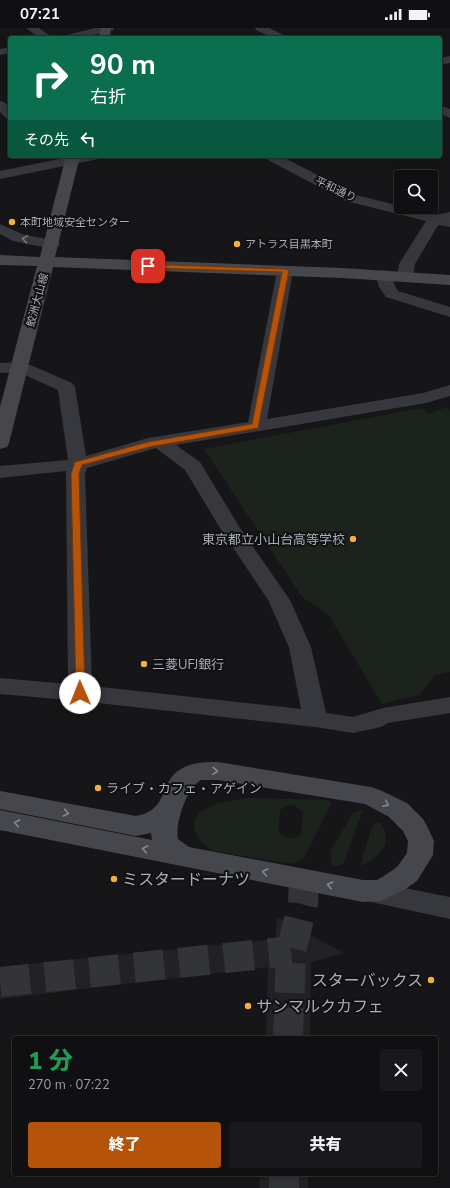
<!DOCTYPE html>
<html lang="ja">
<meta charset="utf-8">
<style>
body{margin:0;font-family:"Nunito Sans","Noto Sans JP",sans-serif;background:#19191b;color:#f1f3f6;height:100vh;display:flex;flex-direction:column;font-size:15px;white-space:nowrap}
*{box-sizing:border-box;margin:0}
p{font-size:13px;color:#9c9d9f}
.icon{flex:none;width:22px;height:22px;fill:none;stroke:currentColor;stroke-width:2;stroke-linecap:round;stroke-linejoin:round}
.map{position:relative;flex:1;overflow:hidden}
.details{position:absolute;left:12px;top:1008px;width:426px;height:140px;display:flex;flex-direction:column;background:#101012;border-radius:4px;box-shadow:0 2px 10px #0003,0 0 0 1px #303032}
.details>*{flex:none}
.guide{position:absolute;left:8px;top:8px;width:434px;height:122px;border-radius:4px;box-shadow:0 2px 10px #0003,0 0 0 1px #303032;background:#0b6e4f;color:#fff;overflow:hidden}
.controls{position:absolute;left:394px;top:142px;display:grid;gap:8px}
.controls a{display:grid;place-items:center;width:44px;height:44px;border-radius:4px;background:#101012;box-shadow:0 2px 10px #0003,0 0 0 1px #303032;font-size:20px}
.pin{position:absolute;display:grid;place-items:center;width:34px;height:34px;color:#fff;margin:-17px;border-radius:8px;box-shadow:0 2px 6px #0006}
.me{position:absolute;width:44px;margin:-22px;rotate:359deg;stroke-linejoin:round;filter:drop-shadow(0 0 3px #0008)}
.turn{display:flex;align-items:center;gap:14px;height:84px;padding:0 16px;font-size:18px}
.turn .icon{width:52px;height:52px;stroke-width:2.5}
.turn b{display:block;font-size:28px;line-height:34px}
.then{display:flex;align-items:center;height:38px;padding:0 16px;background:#0003;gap:8px;font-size:15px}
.round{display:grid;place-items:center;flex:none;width:42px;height:42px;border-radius:4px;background:#19191b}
.head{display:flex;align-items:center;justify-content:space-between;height:68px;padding:0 16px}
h1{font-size:24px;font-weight:800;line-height:30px;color:#1e9e55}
.primary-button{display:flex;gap:8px;margin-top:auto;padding:8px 16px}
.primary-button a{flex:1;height:46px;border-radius:4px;background:#b45309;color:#fff;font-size:16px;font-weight:800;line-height:46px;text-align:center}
.primary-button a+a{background:#19191b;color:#f1f3f6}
.status{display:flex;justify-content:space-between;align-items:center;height:28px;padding:0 20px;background:#101012;direction:ltr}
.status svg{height:11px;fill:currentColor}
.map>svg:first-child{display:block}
.built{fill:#222225}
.green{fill:#1c231d;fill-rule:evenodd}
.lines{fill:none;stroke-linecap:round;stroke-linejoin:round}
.street-tunnel{stroke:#333438;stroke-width:30;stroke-dasharray:30 15;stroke-linecap:butt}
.street{fill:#37383d;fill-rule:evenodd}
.secondary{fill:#45474d;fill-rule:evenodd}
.oneway{stroke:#757881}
.oneway2{stroke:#858993}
.route{fill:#b45309;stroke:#753606}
.poi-dot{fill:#f2b134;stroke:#111113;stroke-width:1.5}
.labels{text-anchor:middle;stroke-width:4;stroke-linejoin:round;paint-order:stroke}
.far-street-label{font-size:11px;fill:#a8adb8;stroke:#111113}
.far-poi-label{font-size:11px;fill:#a8adb8;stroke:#111113;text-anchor:start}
.poi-label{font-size:13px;fill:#a8adb8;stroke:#111113;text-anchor:start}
.near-poi-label{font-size:16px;fill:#a8adb8;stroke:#111113;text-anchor:start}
</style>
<div class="status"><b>07:21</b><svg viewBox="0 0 49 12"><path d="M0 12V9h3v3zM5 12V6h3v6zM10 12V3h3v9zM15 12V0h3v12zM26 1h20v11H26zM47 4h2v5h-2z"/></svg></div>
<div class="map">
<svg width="450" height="1160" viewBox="0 0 450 1160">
<rect width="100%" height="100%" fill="#161618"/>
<!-- built -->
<path class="built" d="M277,889l67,36 -33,9 -1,76h-44l2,-71 -268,32v-32l275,-28z
M260,1146h48v14h-49z"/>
<!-- green -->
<path class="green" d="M447,379l3,4v261l-15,3 -16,20 -37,9 -54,-90 -26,-17 -98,-148 218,-41 6,6z
M247,770l81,2 3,4 -27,54 -11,6 -80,-13 -13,-10 -5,-10 -1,-10 5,-8 18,-10zM288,777h6l9,7 -2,22c-8,6 -15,6 -23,-2l2,-22z
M363,782l-20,54 -10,3 -2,-8v-9l22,-37z
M376,795h5c13,23 -2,34 -21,43l12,-39z"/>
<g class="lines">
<!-- street-tunnel -->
<path class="street-tunnel" d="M0,954l291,-31
M288,1010l3,-87 12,-48 1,-24
M284,1146v14"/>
<!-- street -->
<path class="street" d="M26,0h13l14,10h-14z
M95,0h19l-1,2 -32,8h-20l2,-2z
M255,0h14l17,8 2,2h-15l-17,-8z
M10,19v6l-10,2v-6z
M450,28v7l-10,2v-7z
M0,73l4,1 6,6v11l-4,-1 -6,-6z
M440,77l10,4v9l-10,-4z
M74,128h27l-2,3 -5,1 -94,19v-8z
M264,128h17l75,39 80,20 14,-3v15l-11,-2 -2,2 -22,37 -2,12 -2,3 -6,2 -6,-2 -2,-3 2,-12 27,-43 -80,-20 -80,-42z
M0,196l22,10 35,7 3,3 -3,3 -5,2 -39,-8 -13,-7z
M285,238l5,2 3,3 -26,148 156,-26 27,-8v11l-24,7 -250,42 24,17 40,66 50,72 21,47 15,66 27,4 30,-9 67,-11v16l-62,10 -7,4 -28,6 -38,-6 -235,-26 -80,-7v-16l68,6 -2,-213 -66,7v-12l68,-6 -10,-70 -40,-18 -18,1v-10l20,-1 6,1 46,20 3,4 11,69 62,-18 100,-16 29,-151 3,-3zM156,420l29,22 35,58 48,72 21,47 12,62 -209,-23 -7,-212 2,-6z
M384,242l6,2c4,6 3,13 8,19l52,16v10l-64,-20 -7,-10 -3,-12 2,-3z
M363,852l87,17v22l-97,-21 -4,-7 4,-7z"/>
<!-- secondary -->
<path class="secondary" d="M101,0h10l-1,10h-12z
M66,128h14l-25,101 287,11 108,7v10l-108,-7 -289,-11 -44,176 -2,4 -7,2v-42l37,-141 -37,-1v-10l40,2z
M218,734l153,25 9,3 27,13 16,16 4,7 7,15 -1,14 -16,26 -13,9 -23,11 -18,1 -363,-72v-20l152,30 -1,-7 -15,3 -136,-27v-18l136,25c34,-6 22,-34 45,-47 11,-7 25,-7 37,-7zM201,752h17l147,24 24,13 14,14 5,10 -1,12 -10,14 -13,9 -7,4h-14l-174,-33 -11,-8c-3,-16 8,-50 23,-59z"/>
</g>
<!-- one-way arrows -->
<defs><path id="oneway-chevron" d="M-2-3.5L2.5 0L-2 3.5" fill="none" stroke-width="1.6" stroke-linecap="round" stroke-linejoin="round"/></defs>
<use class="oneway" href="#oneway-chevron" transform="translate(25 211) rotate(-170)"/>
<g class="oneway2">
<use href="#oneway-chevron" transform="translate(215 743) rotate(3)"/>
<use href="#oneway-chevron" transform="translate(386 776) rotate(26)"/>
<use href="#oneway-chevron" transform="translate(66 785) rotate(12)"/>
<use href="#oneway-chevron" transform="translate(17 795) rotate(-169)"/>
<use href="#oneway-chevron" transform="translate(145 821) rotate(-168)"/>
<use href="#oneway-chevron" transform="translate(265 844) rotate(-169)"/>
<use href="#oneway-chevron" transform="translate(330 857) rotate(-168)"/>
</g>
<!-- route -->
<path class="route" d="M146,236l139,5 4,1 -31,158 -109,19 -67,18 -3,9 6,219 -5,3 -4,-3 -5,-219 4,-12 73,-20 104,-18 30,-152 -134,-4 -2,-1z"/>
<!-- markers -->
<g class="poi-dot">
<circle cx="12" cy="194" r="4"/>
<circle cx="237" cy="216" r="4"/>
<circle cx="353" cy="511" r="4"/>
<circle cx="144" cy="636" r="4"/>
<circle cx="98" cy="760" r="4"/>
<circle cx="114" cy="851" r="4"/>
<circle cx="431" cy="952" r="4"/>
<circle cx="248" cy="978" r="4"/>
</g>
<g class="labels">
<!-- far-street labels -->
<g class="far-street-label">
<text transform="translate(336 161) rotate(25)" y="4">平和通り</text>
<text transform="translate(37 272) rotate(-75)" y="4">鮫洲大山線</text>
</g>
<!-- far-poi labels -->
<g class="far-poi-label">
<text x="20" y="198">本町地域安全センター</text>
<text x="245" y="220">アトラス目黒本町</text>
</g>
<!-- poi labels -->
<g class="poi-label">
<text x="345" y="516" text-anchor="end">東京都立小山台高等学校</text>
<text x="152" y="641">三菱UFJ銀行</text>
<text x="106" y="765">ライブ・カフェ・アゲイン</text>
</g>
<!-- near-poi labels -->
<g class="near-poi-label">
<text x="122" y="857">ミスタードーナツ</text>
<text x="423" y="958" text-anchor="end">スターバックス</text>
<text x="256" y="984">サンマルクカフェ</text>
</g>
</g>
</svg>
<div class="controls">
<a><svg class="icon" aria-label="search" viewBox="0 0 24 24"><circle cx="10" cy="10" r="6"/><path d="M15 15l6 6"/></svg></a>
</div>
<div class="pin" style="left:148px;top:238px;background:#d93025"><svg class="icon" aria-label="arrive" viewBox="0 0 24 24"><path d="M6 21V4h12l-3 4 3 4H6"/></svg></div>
<svg class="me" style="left:80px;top:665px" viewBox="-20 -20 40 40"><circle r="19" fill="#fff"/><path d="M0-13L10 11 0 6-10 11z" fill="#b45309"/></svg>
<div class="guide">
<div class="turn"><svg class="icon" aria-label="right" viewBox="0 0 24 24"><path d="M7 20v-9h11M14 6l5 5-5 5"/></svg><div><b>90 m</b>右折</div></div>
<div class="then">その先<svg class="icon" aria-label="left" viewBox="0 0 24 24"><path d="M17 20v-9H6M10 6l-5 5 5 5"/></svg></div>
</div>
<section class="details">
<div class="head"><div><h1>1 分</h1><p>270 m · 07:22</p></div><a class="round"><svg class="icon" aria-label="close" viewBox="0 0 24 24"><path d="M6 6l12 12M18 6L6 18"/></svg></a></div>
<div class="primary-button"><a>終了</a><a>共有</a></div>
</section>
</div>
